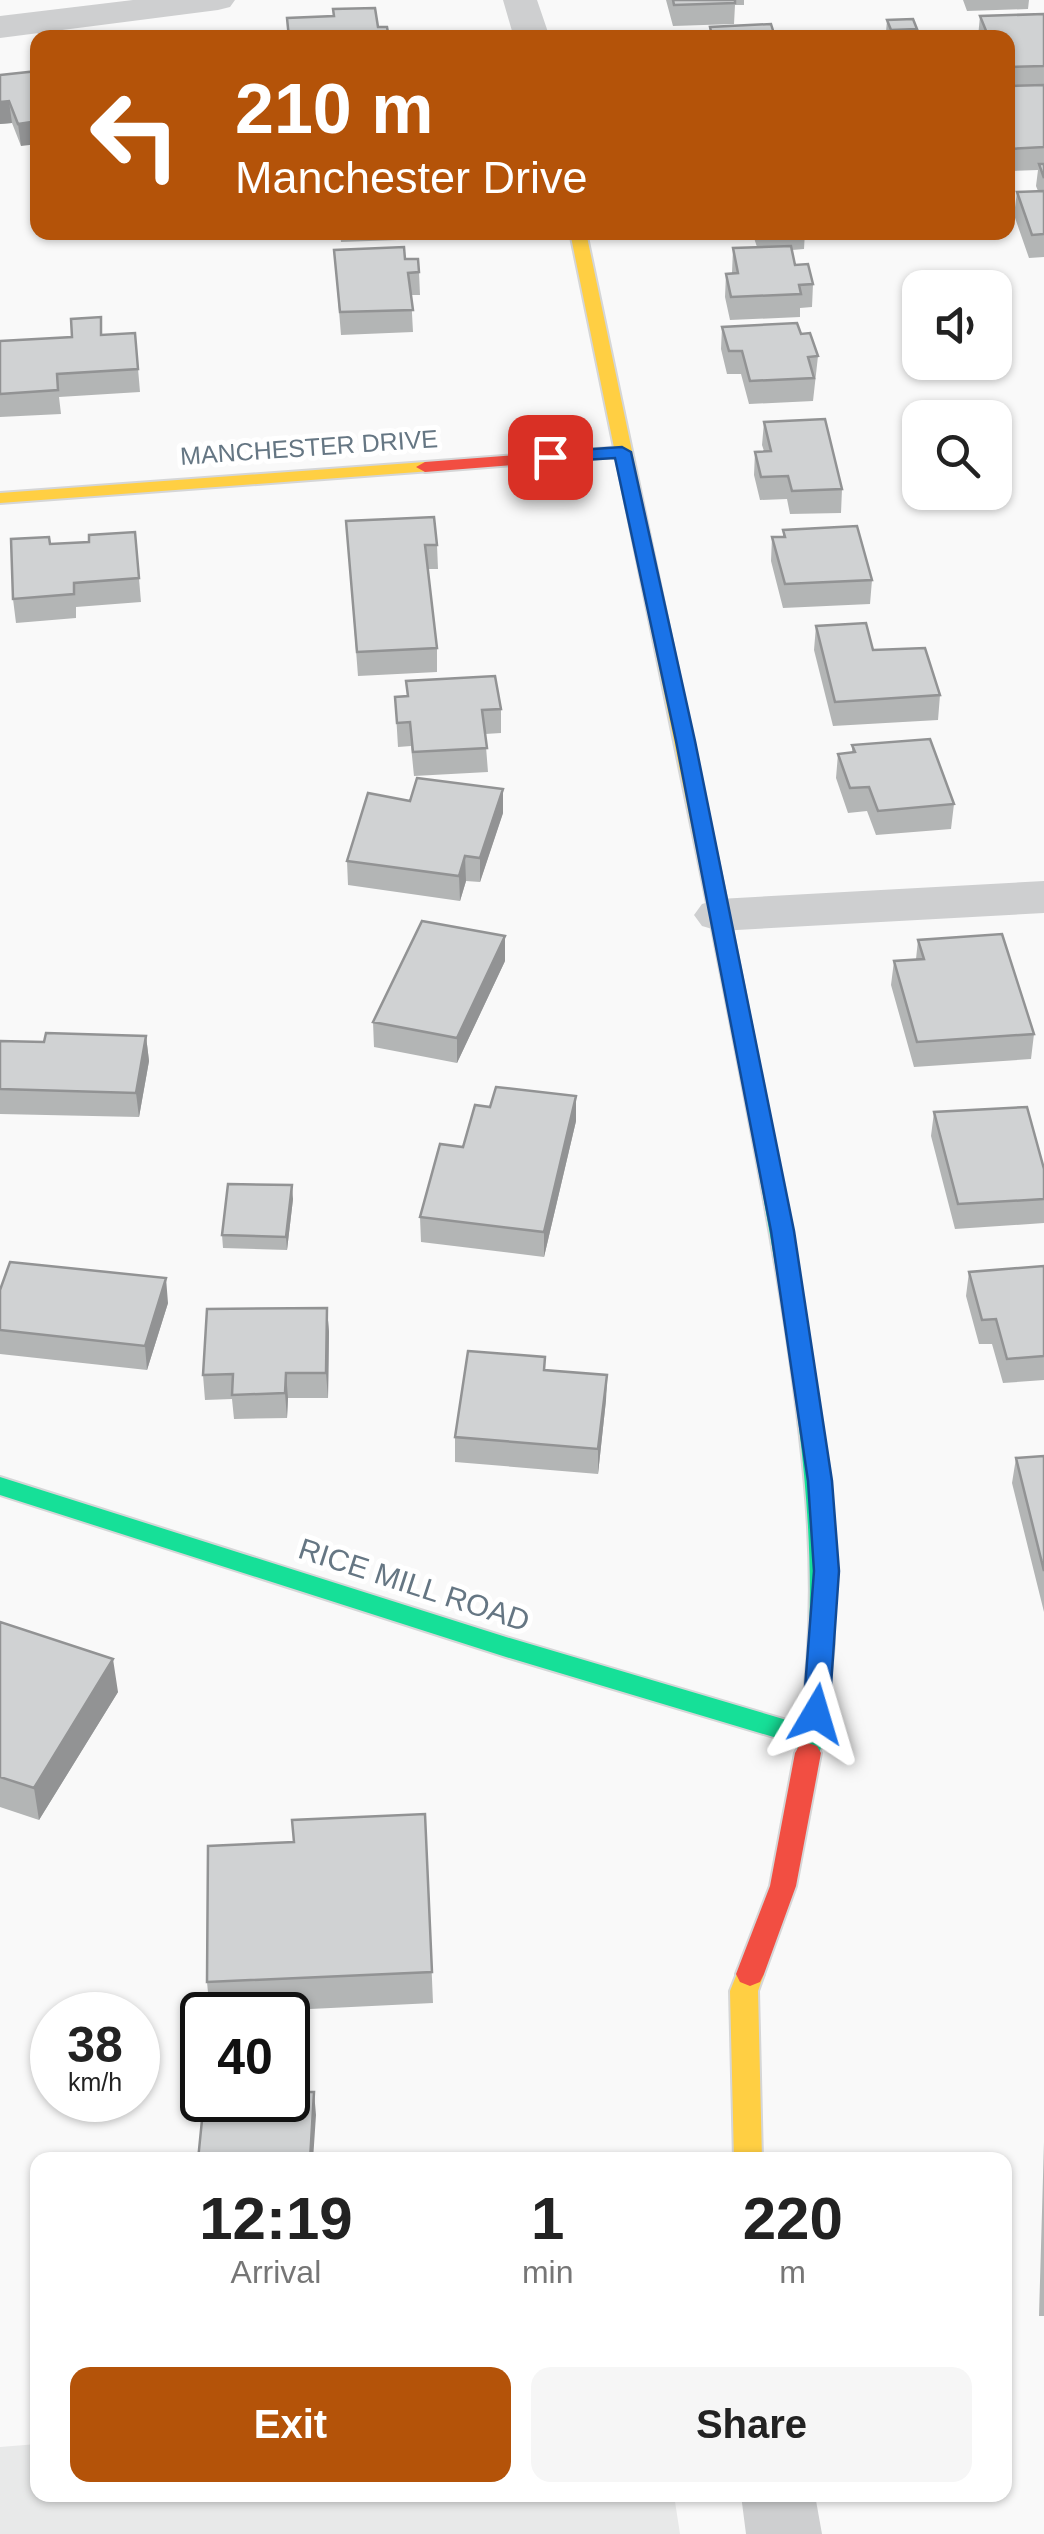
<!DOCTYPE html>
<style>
body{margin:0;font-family:Arial,sans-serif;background:#f6f6f6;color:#222;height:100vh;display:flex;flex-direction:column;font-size:38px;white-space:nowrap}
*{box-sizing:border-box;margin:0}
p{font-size:32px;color:#767676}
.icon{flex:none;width:55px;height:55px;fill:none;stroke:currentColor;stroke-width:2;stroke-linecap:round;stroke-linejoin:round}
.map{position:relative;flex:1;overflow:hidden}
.panel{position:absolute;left:30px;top:2152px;width:982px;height:350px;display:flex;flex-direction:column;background:#fff;border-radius:20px;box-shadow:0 2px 8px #0004}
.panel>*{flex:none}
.banner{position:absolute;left:30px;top:30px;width:985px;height:210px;border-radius:20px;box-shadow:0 2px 8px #0004;background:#b45309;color:#fff;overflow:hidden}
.tools{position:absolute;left:902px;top:270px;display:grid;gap:20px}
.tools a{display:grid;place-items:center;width:110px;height:110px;border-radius:20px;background:#fff;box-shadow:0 2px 8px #0004;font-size:50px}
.speed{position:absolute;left:30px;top:1992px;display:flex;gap:20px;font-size:50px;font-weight:700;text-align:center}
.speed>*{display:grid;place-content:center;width:130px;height:130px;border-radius:50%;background:#fff;box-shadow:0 2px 8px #0004;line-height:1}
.speed small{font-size:25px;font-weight:400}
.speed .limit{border:5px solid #111;border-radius:15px;background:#fff;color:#111}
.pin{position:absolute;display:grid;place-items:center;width:85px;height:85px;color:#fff;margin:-42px;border-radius:20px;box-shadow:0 5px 15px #0006}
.me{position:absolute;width:110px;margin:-55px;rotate:7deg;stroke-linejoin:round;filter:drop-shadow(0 0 8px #0008)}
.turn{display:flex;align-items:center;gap:35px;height:210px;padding:0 40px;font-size:45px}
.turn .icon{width:130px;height:130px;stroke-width:2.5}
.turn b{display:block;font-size:70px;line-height:85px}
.eta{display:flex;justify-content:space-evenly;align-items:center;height:170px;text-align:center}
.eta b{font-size:60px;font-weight:600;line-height:70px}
.primary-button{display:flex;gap:20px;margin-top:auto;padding:20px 40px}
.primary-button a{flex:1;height:115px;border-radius:20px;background:#b45309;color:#fff;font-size:40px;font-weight:600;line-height:115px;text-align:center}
.primary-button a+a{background:#f6f6f6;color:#222}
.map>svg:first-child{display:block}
.built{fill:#e8e9e9}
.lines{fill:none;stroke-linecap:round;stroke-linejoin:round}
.fast-casing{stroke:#d5d6d7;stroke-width:4}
.slow-casing{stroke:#d5d6d7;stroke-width:4}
.jam-casing{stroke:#d5d6d7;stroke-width:4}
.street{fill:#cecfd0;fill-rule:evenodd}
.fast{fill:#16e098;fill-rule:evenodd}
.slow{fill:#ffcf43;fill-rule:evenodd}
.jam{fill:#f24e42;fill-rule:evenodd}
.wall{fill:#b3b5b5}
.shaded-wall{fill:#929394}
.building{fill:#d0d2d3;stroke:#929394;stroke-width:2.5}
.route{fill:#1a73e8;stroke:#114b97;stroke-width:2.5}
.labels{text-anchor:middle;stroke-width:10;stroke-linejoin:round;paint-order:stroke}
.far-street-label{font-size:25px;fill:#657683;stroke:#fff}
.street-label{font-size:30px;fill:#657683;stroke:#fff}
</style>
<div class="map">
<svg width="1044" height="2534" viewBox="0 0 1044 2534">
<rect width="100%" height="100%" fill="#f9f9f9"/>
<!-- built -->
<path class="built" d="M37,2444l1,51h636l6,39h-680v-87z"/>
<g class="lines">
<!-- fast casing -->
<g class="fast-casing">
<path id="fast" d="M718,902l10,6 63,317 39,266 4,153 -10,94 -7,22 -9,3 -9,-3 -2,-16 -291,-87 -506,-162v-18l506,160 294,87c21,-133 5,-266 -15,-399 -22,-140 -50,-278 -77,-417z"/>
</g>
<!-- slow casing -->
<g class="slow-casing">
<path id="slow" d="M570,232h16l142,676 -10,6 -10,-6z
M425,462l6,1v8l-431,32v-10z
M750,1962l10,4 4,8 -6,17 4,169h-28l-4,-169 10,-25z"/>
</g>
<!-- jam casing -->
<g class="jam-casing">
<path id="jam" d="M622,447l9,5 -3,4 -203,16 -9,-5 9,-5z
M808,1743l9,3 4,7 -25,133 -32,88 -4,8 -10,4 -10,-4 -4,-8 34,-88 25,-133 4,-7z"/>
</g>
<!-- street -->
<path class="street" d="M133,0h102l-5,7 -12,3 -218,28v-22z
M503,0h34l13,38h-36z
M1044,881v32l-325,18 -17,-5 -8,-11 8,-11 17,-5z
M741,2495h74l7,39h-76z"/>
<!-- fast -->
<use href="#fast" class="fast"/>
<!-- slow -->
<use href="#slow" class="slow"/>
<!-- jam -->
<use href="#jam" class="jam"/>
</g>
<!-- wall -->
<path class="wall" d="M666,0h78v5h-9l-1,19 -61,2z
M963,0h66l-1,9 -61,2z
M1044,14v243l-15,1 -15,-43 3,-23 21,-1 -2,-5 2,-16 -30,1v-133l-30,-1 2,-21z
M887,20l30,9 -1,9h-28l-2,-6z
M38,71l-17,75 -9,-23 -12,1v-49z
M340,232h57v8l-56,2z
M734,232h71l-1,17 -12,1 3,15 18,19 -1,23 -12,1v9l-70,3 -5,-23 1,-23 6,-1 1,-25 24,-1 -3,-9 -18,1z
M334,250l71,9 14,13 1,23h-9l2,37 -72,3z
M101,317l1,18 33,-2 5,59 -81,5 2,17 -61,3v-76l72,-4z
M722,327l79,7 17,22 -5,45 -64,3 -8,-30h-14l-6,-25z
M764,422l78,67 -1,24 -51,1 -3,-15 -27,1 -6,-25 1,-23 9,-1 -2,-6z
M346,521l91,24 1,24h-10l9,79v24l-79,4z
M783,530l89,50 -2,24 -87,4 -12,-47 1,-24h11z
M135,532l6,70 -65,5v11l-60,5 -3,-24 37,-55 39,-2z
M816,626l57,24 67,45 -2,25 -105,6 -19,-76z
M395,697l106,12v24l-16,1 3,38 -74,4 -3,-30 -13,1z
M852,745l102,59 -3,25 -75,6 -9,-24 -19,2 -12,-35 2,-24 14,-1z
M503,789v24l-23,69 -14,-1 -6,20 -112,-16 -1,-24 63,-60z
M918,940l116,94 -3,25 -117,8 -23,-82 3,-24 22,-2z
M505,961l-48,102 -83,-16 -1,-25z
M146,1036l3,25 -10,56 -139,-3v-73l44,1z
M934,1112l110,57v54l-89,6 -24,-93z
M576,1121l-32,136 -123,-15 -1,-25 43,-70z
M293,1199l-6,51 -64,-2 -1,-13z
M1044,1266v114l-41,3 -11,-39h-13l-13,-48 3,-24z
M0,1290l168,13 -21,67 -147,-16z
M327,1308l2,24 -1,66h-40l-1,20 -53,1 -2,-20 -27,1 -2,-25z
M545,1370l62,5 -1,25 -8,74 -143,-12v-25z
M1044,1456v156l-32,-129 4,-25z
M0,1622l118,70 -79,128 -39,-13z
M425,1814l8,189 -223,11 -3,-32 87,-140z
M1044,2142v174h-5z"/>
<!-- shaded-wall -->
<path class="shaded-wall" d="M9,101l3,22 -12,1v-22z
M38,121v23l-17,2 -3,-22z
M503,789v24l-23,69v-24z
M465,856l1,25 -6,20 -1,-25z
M505,936v25l-48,102v-25z
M146,1036l3,25 -10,56 -3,-24z
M576,1096v25l-32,136v-25z
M292,1185l1,14 -6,51 -1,-13z
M166,1278l2,25 -21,67 -2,-24z
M327,1308l2,24 -1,66 -2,-25z
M286,1373l2,25 -1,20 -2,-25z
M607,1375l-1,25 -8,74v-25z
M113,1659l5,33 -79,128 -5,-32z
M314,2092l2,23 -3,45h-3z"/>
<!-- building -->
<path class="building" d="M673,0h62v3l-61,2z
M375,8l3,19h9l2,11h-100l-2,-20 47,-2 -1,-7z
M1044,14v52l-36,1v-29h-19l-9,-22z
M913,19l4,10 -26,1 -4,-10z
M771,24l4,13h-82l19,-1 -2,-9z
M38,71v50l-20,3 -9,-23 -9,1v-27z
M1044,85v62l-35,2 -1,-4v-59z
M1039,164h5v14z
M1044,191v43l-12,1 -15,-43z
M791,246l4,19 13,-1 5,20 -14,1 2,9 -70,3 -5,-23 12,-1 -5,-25z
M404,247l1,12h13l1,13 -11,1 5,37 -73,2 -6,-62z
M101,317v18l34,-2 3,36 -81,5 1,16 -58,4v-53l72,-4 -1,-18z
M797,323l4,11 9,-1 8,23 -10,1 6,21 -64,3 -8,-30h-13l-7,-24z
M825,419l17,70 -50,2 -4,-15 -27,1 -6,-25 16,-1 -7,-29z
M434,517l3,28h-12l12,103 -80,4 -11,-131z
M857,526l15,54 -87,4 -13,-47h13l-2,-7z
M135,532l4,46 -65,5v11l-61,5 -2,-60 38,-2 1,7 39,-2v-7z
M866,623l7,27 52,-2 15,47 -105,7 -19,-76z
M495,676l6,33 -19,1 5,38 -74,4 -3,-30 -13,1 -2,-26 13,-1 -2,-15z
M930,739l24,65 -76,7 -9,-24 -19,1 -12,-34 17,-2 -3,-7z
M417,778l86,11 -23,69 -15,-2 -6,20 -112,-15 21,-68 42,8z
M422,921l83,15 -48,102 -84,-16z
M1002,934l32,100 -117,8 -23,-81 30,-2 -6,-19z
M46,1033l100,3 -10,57 -136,-4v-48l44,1z
M496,1087l80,9 -32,136 -124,-15 20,-73 23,3 12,-42 15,2z
M1027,1107l17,62v30l-86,5 -24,-92z
M228,1184l64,1 -6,52 -64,-2z
M10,1262l156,16 -21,68 -145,-16v-40z
M1044,1266v90l-37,3 -11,-40 -14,1 -13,-48z
M327,1308l-1,65h-40l-1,20 -53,2 1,-21 -30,1 4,-66z
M468,1351l77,6 -1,13 63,5 -9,74 -143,-12z
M1044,1456v115l-28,-113z
M0,1622l113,37 -79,129 -34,-11z
M425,1814l7,158 -225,10 1,-136 86,-4 -2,-22z
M288,2092h26l-4,68h-112l6,-60h84z"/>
<!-- route -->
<path class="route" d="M622,447l9,5 64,289 99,490 38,250 7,90 -10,143 -4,7 -9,3 -9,-3 -4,-7 11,-143 -6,-90 -37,-250 -95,-490 -61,-283 -65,4 -9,-5 9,-5z"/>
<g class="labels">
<!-- far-street labels -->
<g class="far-street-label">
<text transform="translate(309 447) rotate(-4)" y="9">MANCHESTER DRIVE</text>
</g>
<!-- street labels -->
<g class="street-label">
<text transform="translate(414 1585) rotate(18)" y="10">RICE MILL ROAD</text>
</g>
</g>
</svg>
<div class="tools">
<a><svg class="icon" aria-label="sound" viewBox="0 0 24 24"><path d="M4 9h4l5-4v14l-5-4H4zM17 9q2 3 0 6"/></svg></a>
<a><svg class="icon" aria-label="search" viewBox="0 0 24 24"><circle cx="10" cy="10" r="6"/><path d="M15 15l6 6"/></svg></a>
</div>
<div class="speed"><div>38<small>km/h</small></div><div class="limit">40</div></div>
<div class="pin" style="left:550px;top:457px;background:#d93025"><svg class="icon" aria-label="arrive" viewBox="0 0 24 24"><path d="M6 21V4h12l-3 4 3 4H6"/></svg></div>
<svg class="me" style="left:816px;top:1714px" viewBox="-20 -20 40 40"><path d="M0-17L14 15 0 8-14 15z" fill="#1a73e8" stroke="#fff" stroke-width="4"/></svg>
<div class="banner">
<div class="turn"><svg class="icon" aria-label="left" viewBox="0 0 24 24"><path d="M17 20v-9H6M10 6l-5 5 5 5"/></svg><div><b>210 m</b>Manchester Drive</div></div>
</div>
<section class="panel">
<div class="eta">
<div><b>12:19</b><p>Arrival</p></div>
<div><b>1</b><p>min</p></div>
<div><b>220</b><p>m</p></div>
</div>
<div class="primary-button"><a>Exit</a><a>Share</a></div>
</section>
</div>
